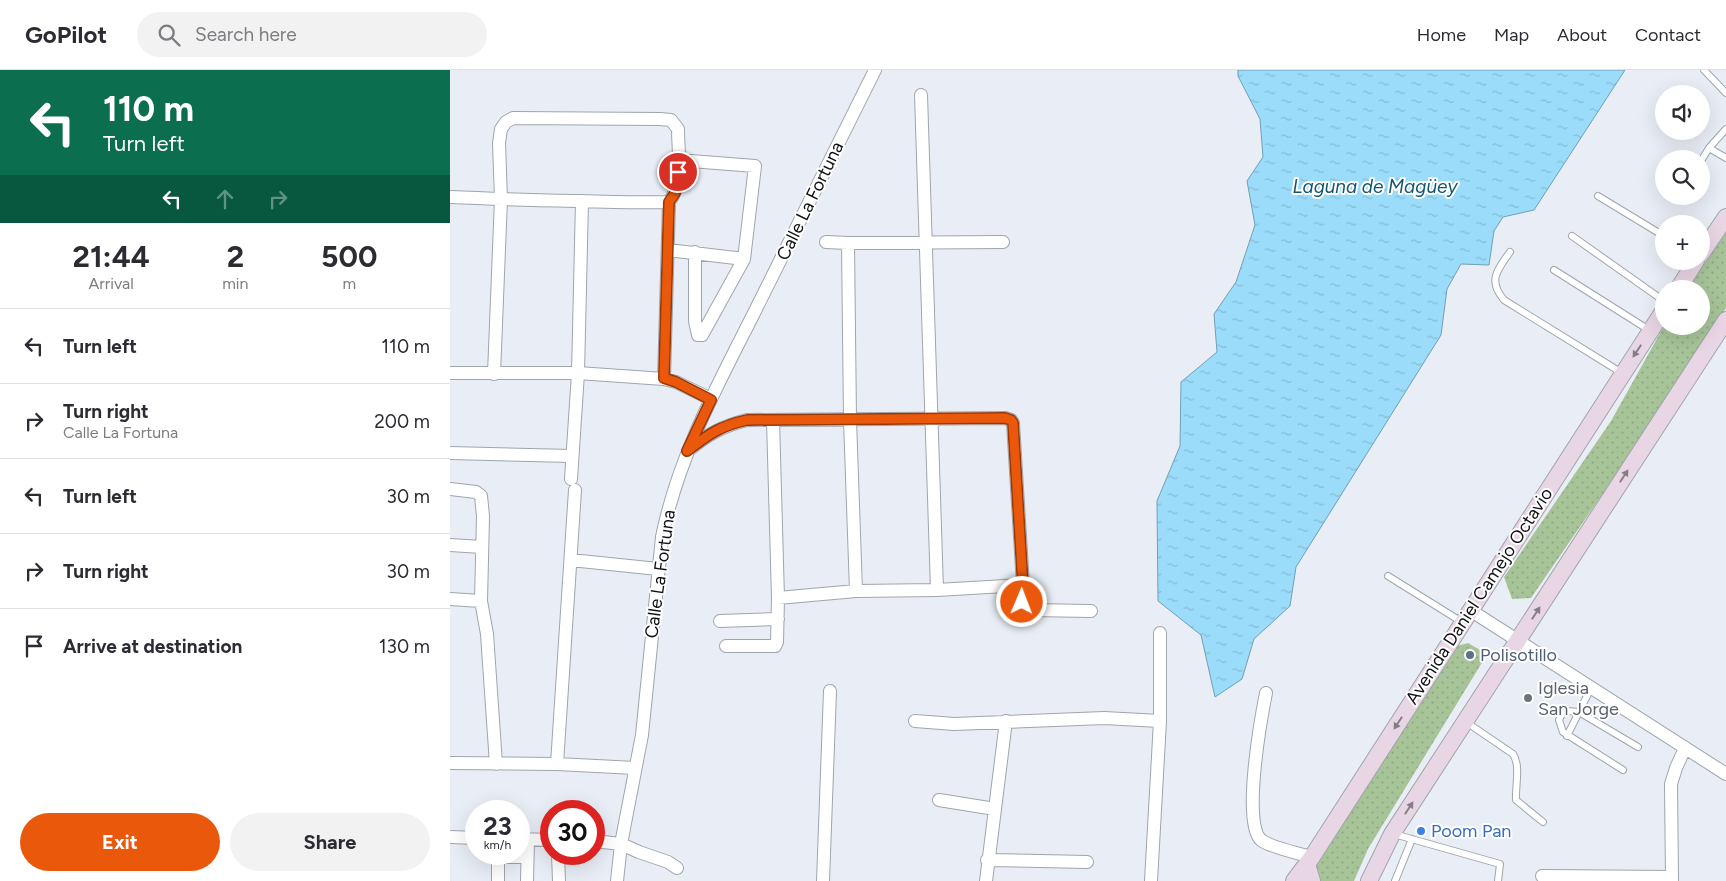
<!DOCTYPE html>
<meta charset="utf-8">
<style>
body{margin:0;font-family:Figtree,sans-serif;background:#f2f2f3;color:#2b2b33;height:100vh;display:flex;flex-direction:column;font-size:19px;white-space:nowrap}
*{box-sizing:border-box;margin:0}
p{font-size:16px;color:#7c7c81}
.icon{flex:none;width:28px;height:28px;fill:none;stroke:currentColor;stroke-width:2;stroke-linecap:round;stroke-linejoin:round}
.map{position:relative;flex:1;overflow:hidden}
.panel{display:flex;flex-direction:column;background:#fff;width:450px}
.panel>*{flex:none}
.hud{background:#0b6e4f;color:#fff;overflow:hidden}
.buttons{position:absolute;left:1205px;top:15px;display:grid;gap:10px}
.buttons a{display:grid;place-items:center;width:55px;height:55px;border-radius:50%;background:#fff;box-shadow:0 5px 20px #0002;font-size:25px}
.speed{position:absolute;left:15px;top:730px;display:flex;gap:10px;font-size:25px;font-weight:700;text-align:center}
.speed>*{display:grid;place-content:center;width:65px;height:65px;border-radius:50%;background:#fff;box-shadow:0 5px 20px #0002;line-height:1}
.speed small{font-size:12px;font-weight:400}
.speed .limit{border:8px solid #d22;background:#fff;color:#111}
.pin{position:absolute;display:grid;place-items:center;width:42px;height:42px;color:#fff;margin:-21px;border:2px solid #fff;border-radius:50%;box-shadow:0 1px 5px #0007}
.me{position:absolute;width:55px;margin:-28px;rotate:1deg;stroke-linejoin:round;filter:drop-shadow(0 0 4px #0008)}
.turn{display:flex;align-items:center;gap:18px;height:105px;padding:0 20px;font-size:22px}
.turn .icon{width:65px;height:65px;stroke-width:2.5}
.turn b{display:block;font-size:35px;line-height:42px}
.lanes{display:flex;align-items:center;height:48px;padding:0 20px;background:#0003;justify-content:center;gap:25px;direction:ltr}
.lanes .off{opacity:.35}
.eta{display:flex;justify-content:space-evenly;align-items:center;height:85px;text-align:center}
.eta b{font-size:30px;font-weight:700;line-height:35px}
.action{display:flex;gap:10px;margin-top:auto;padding:10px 20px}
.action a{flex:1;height:58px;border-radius:30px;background:#ea580c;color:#fff;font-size:20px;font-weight:700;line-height:58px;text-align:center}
.action a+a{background:#f2f2f3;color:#2b2b33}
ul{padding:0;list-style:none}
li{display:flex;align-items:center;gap:15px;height:75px;padding:0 20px;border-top:1px solid #e1e1e2}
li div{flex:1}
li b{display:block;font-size:19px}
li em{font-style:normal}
header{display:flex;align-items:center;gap:30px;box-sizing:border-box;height:70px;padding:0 25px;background:#fff;border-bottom:1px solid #e1e1e2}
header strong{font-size:24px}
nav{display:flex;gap:28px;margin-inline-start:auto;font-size:18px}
.search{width:350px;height:45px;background:#f2f2f3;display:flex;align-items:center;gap:12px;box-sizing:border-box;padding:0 18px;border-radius:28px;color:#7c7c81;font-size:19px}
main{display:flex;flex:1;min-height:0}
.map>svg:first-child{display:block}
.park{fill:url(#park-dots)}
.water{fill:url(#water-ripples);stroke:#719fb5}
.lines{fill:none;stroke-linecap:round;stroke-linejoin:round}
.lane-casing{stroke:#a0a5ac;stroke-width:8}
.street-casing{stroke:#a0a5ac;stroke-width:14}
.secondary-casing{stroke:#a0a5ac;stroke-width:18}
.lane{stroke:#fff;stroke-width:6}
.street{stroke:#fff;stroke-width:12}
.secondary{stroke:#e9d6e5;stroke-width:16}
.oneway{fill:#877d87}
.route-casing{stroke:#983908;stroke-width:12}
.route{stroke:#ea580c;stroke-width:9}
.service-dot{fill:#5c6f8a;stroke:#fff;stroke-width:2}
.worship-dot{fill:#6b7280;stroke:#fff;stroke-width:2}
.shop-dot{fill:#3f7fe0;stroke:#fff;stroke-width:2}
.labels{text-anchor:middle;stroke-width:4;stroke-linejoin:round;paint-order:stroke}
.street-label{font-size:18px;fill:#101114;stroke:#fff}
.service-label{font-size:18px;fill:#4e5e75;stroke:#fff;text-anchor:start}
.worship-label{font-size:18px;fill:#5b616d;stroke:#fff;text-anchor:start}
.shop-label{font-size:18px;fill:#366cbe;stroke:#fff;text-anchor:start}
.water-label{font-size:19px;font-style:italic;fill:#10556e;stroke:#fff}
</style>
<header>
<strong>GoPilot</strong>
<div class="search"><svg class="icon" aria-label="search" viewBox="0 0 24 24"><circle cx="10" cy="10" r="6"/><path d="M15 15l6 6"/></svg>Search here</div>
<nav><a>Home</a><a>Map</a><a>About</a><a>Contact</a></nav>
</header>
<main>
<section class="panel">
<div class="hud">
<div class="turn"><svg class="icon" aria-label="left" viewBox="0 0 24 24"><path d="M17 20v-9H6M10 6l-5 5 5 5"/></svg><div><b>110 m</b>Turn left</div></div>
<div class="lanes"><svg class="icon" aria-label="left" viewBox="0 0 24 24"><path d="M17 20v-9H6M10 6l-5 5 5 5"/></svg><svg class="icon off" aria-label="ahead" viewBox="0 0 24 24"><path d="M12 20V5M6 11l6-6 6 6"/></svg><svg class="icon off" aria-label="right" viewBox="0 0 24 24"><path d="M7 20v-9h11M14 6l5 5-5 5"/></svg></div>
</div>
<div class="eta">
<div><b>21:44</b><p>Arrival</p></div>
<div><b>2</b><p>min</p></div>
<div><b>500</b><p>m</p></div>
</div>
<ul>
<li><svg class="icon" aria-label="left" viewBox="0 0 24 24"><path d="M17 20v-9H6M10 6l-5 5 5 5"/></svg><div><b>Turn left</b></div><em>110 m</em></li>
<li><svg class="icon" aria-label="right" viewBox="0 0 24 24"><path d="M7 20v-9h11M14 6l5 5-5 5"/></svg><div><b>Turn right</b><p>Calle La Fortuna</p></div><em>200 m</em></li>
<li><svg class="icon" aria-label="left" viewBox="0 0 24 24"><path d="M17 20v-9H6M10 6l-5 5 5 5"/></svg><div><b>Turn left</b></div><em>30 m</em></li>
<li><svg class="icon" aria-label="right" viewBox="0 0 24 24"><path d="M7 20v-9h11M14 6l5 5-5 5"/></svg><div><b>Turn right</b></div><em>30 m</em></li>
<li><svg class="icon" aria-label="arrive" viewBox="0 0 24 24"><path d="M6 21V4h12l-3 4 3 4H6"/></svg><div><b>Arrive at destination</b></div><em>130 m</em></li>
</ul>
<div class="action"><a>Exit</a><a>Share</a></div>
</section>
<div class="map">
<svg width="1276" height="811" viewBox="0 0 1276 811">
<defs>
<pattern id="park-dots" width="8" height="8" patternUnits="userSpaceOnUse" patternTransform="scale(1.25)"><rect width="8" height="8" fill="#a7c499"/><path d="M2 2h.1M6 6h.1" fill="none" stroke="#8fa783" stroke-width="1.8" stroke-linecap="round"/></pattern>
<pattern id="water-ripples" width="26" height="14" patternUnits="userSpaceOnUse" patternTransform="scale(1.25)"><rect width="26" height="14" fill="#9bdcfa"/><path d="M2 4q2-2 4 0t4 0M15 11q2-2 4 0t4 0" fill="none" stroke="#84bcd5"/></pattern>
</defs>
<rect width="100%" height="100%" fill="#e9eef6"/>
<!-- park -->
<path class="park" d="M1276,159v79l-92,140 -103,150 -19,1 -8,-22 107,-156 53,-95h37v-37h-13z
M1018,573l12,7 3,11 -115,188 -14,32h-36l-3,-9 2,-10 127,-198 13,-18z"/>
<!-- water -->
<path class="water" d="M788,0h387l-91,140 -31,7 -9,14 -5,34 -28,-1 -14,25 -6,46 -145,232 -6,39 -36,33 -12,40 -27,18 -14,-62 -43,-34 -1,-100 23,-55 1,-64 36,-30 -3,-38 22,-32 19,-57 -8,-44 16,-24 -3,-38 -22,-43z"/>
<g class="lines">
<!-- lane casing -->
<g class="lane-casing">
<path id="lane" d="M1254,0l22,23
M1276,59l-17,19 17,10
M1251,91l8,-13
M1148,126l66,40
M1122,166l92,65
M1060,182c-12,17 -23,28 -6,48l118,73
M1104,200l95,60
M938,506l74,46
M1016,652l47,32c8,12 2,33 3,46l27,22
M1117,666l24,-48
M1173,700l-60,-38 -4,-12 3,-6 5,-3 12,1 59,35
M944,764l106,30 -2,17
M945,811l17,-42"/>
</g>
<!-- street casing -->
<g class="street-casing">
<path id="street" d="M471,25l16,495
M228,90l77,6 -11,93 -42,76h-4l-3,-14v-69
M0,127c42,2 84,3 127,4 30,1 61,2 92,1 15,-19 9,-50 9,-73l-7,-9 -11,-1 -147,-1 -7,4 -5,7 -2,14 2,56 -7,175
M376,172l22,1 155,-1
M398,173l2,177 6,171
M218,180l76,9
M0,303h128l86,6 12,3 35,17
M214,309l5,-177
M240,379c20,-16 33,-23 57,-29l258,-2 6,2 2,3 10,162c-1,11 -3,19 8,25l60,1
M0,383l122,3
M121,409l7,-106 4,-172
M0,419l26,3 5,4 2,20 -2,85 6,33 9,130
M0,475l32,2
M121,490l87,9
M328,528l78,-7 81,-1 86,-5
M0,529l31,2
M1020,540l256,164
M270,551l58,-2
M276,576h49l2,-4 1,-44 -5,-178
M816,623c-5,25 -24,130 -5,147 9,7 39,14 51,17
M465,651l39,3 150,-6 56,3
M0,693l107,1 78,4
M107,694l18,-274
M489,730l56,9
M0,767l26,1
M69,769l32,1
M144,771l27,3 18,8 29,10 9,6
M108,784l1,27
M48,787h29
M537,790l100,2
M1092,806l130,1
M48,811v-27
M77,811l1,-42
M167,811l4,-37 21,-109 20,-198c16,-79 54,-149 90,-220 41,-82 82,-165 123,-247
M373,811l7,-190
M536,811l20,-160
M701,811l9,-160v-88
M1222,811l-1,-97 5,-16 9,-20"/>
</g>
<!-- secondary casing -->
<g class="secondary-casing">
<path id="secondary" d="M1251,184l25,-37
M1228,219l18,-28
M857,794l5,17
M844,811l18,-24 352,-547
M919,811l23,-47 334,-514"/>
</g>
<!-- lane -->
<use href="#lane" class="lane"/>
<!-- street -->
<use href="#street" class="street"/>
<!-- secondary -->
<use href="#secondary" class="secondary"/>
</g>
<!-- one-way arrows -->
<defs><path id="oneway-solid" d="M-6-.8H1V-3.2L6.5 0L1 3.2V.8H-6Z" transform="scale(1.25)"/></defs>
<g class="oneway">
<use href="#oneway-solid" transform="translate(1187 281) rotate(124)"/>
<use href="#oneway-solid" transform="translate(1174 406) rotate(-57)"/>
<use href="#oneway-solid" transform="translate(1086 543) rotate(-57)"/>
<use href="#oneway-solid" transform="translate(948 653) rotate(123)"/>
<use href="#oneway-solid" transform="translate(959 738) rotate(-57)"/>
</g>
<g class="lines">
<!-- route casing -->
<g class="route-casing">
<path id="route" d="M228,102l-3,21 -6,9 -5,176 12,4 35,18 -24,51c22,-17 33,-25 60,-31l258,-2 6,2 2,3 10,163 -1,16"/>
</g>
<!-- route -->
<use href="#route" class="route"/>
</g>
<!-- markers -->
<circle class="service-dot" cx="1020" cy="585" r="5"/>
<circle class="worship-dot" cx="1078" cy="628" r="5"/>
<circle class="shop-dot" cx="971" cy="761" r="5"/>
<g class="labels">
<!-- street labels -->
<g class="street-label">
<text transform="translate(360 131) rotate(-64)" y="6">Calle La Fortuna</text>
<text transform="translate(210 504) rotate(-82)" y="6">Calle La Fortuna</text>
<text transform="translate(1029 526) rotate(-57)" y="6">Avenida Daniel Camejo Octavio</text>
</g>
<!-- service labels -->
<g class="service-label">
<text x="1030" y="591">Polisotillo</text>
</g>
<!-- worship labels -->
<g class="worship-label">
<text x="1088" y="624">Iglesia<tspan x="1088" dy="21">San Jorge</tspan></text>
</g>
<!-- shop labels -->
<g class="shop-label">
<text x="981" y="767">Poom Pan</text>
</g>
<!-- water labels -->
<g class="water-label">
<text x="925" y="123">Laguna de Magüey</text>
</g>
</g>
</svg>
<div class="buttons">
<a><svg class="icon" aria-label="sound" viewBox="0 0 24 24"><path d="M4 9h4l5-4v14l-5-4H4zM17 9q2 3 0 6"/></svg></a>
<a><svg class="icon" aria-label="search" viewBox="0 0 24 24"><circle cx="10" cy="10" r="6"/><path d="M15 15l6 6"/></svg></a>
<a>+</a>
<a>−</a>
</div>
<div class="speed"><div>23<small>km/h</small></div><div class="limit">30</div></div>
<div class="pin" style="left:228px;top:102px;background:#d93025"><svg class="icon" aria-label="arrive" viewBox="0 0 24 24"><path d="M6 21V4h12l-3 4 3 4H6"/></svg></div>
<svg class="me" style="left:572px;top:532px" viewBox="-20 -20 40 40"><circle r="17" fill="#ea580c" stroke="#fff" stroke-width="3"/><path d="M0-11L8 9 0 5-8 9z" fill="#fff"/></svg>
</div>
</main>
